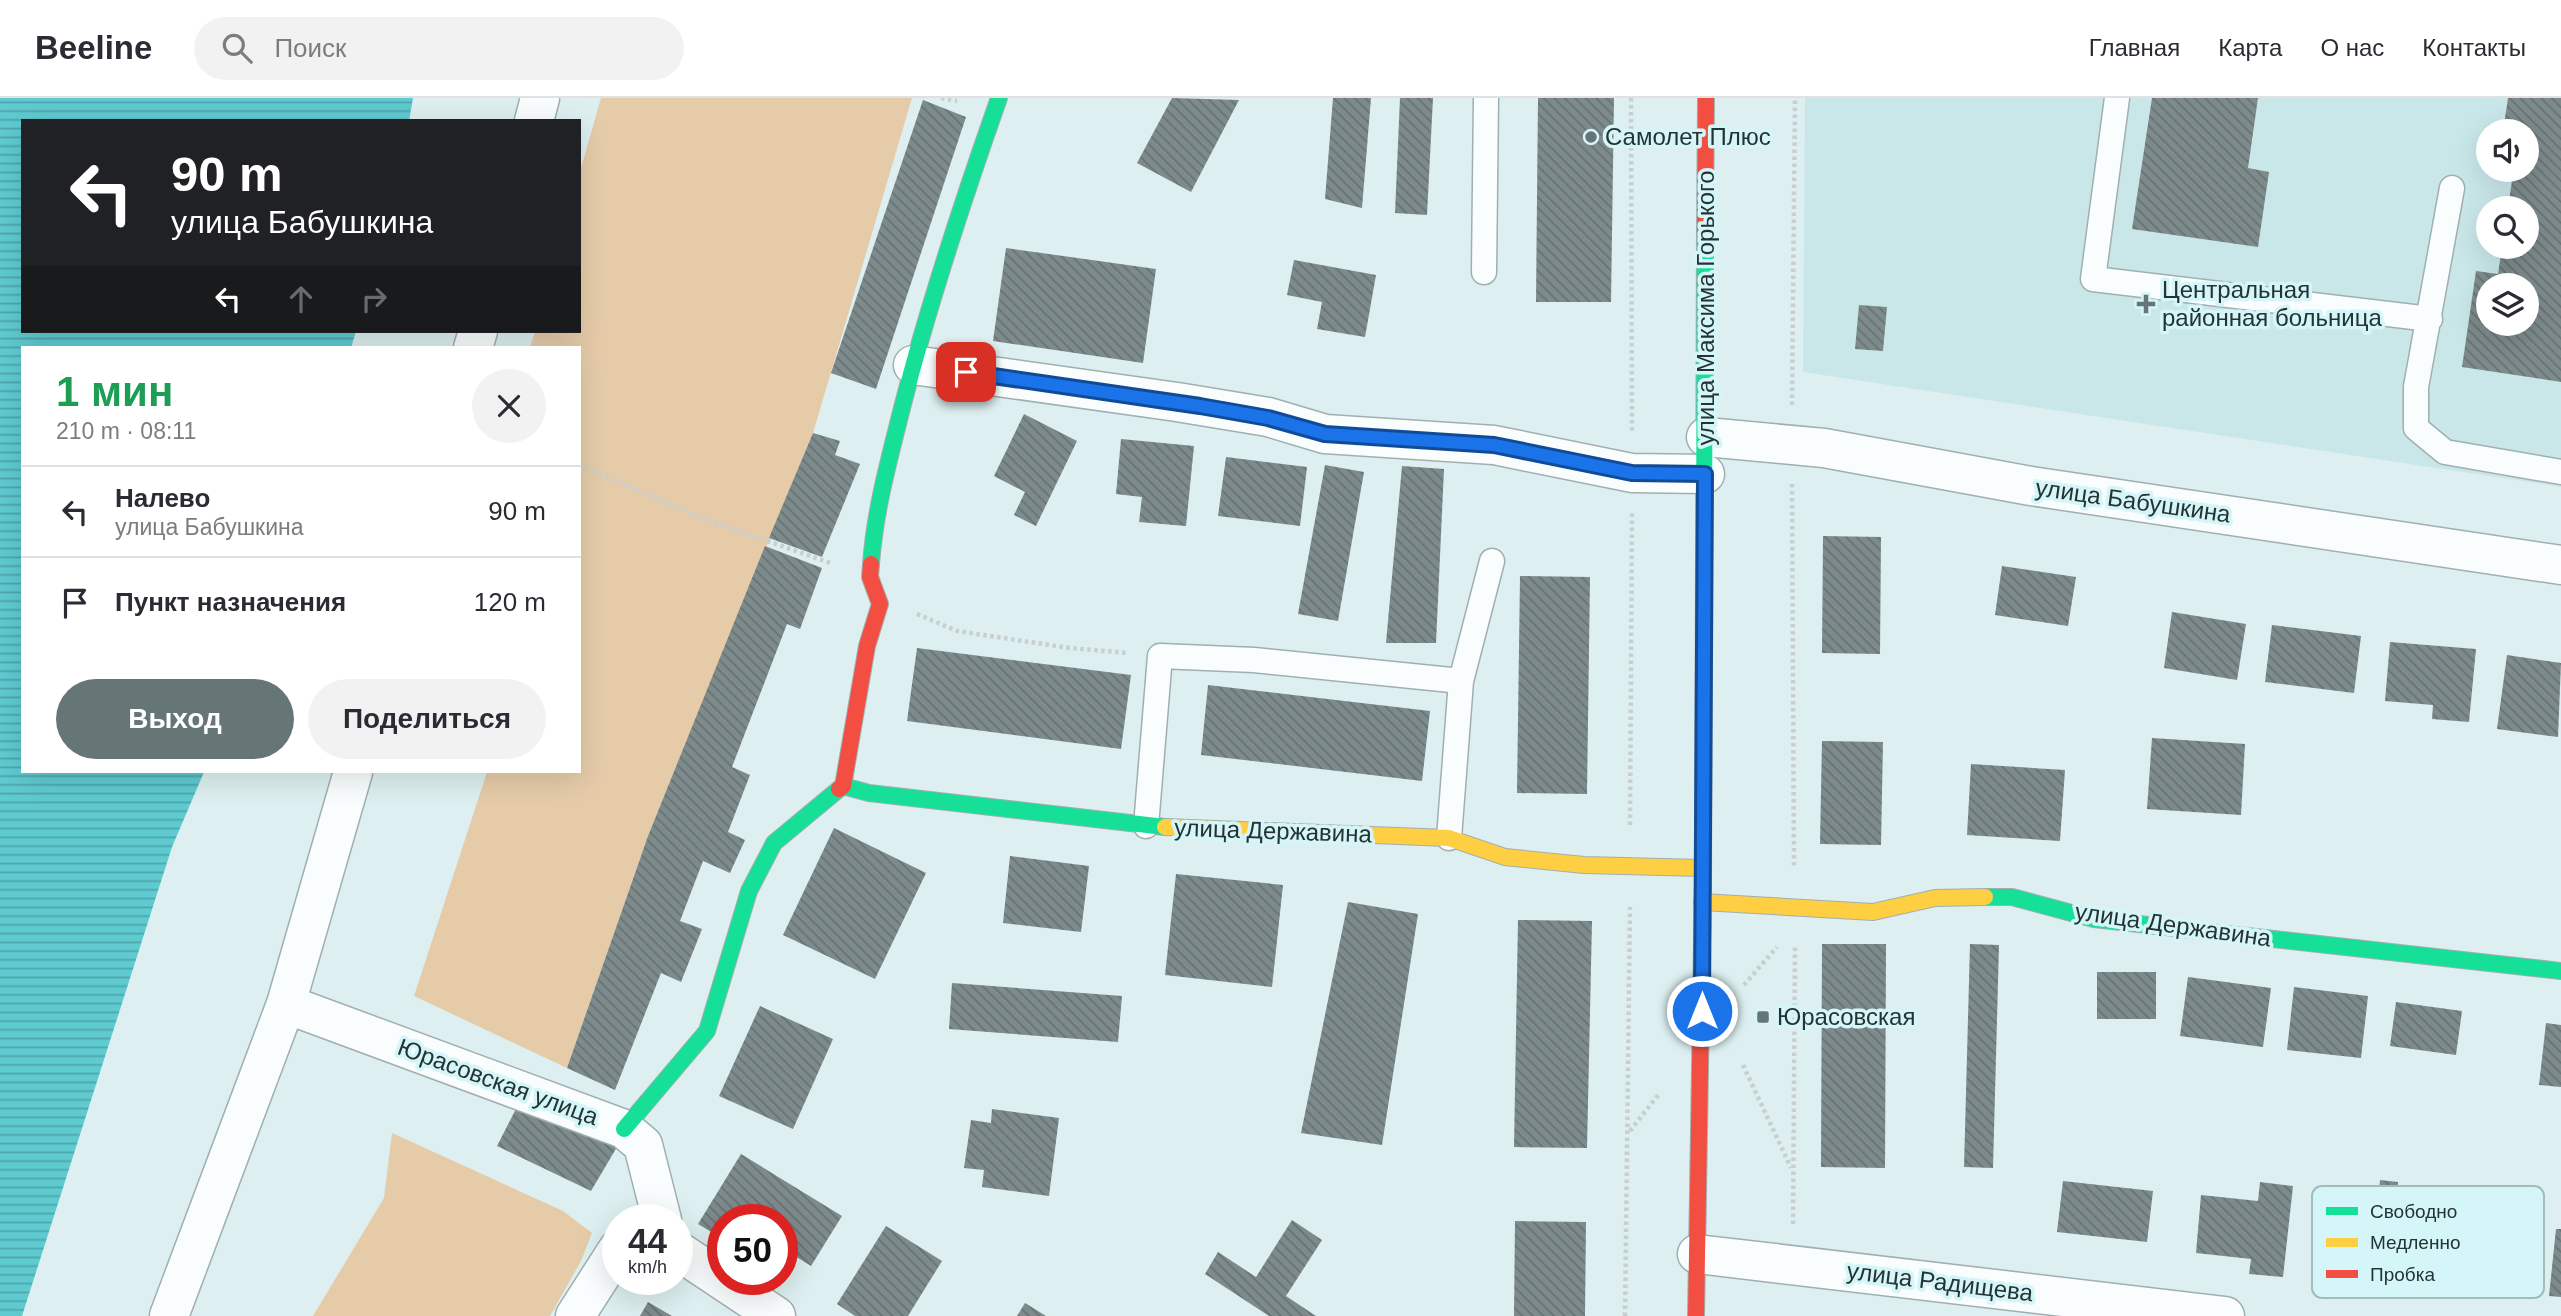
<!DOCTYPE html>
<html lang="ru">
<meta charset="utf-8">
<style>
body{margin:0;font-family:Arial,sans-serif;background:#f2f2f3;color:#2b2b33;height:100vh;display:flex;flex-direction:column;font-size:26px;white-space:nowrap}
*{box-sizing:border-box;margin:0}
p{font-size:23px;color:#7c7c81}
.icon{flex:none;width:38px;height:38px;fill:none;stroke:currentColor;stroke-width:2;stroke-linecap:round;stroke-linejoin:round}
.map{position:relative;flex:1;overflow:hidden}
.drawer{position:absolute;left:21px;top:248px;width:560px;height:427px;display:flex;flex-direction:column;background:#fff;border-radius:0px;box-shadow:0 7px 28px #0002}
.drawer>*{flex:none}
.top-card{position:absolute;left:21px;top:21px;width:560px;height:214px;border-radius:0px;box-shadow:0 7px 28px #0002;background:#202124;color:#fff;overflow:hidden}
.tools{position:absolute;left:2476px;top:21px;display:grid;gap:14px}
.tools a{display:grid;place-items:center;width:63px;height:63px;border-radius:50%;background:#fff;box-shadow:0 7px 28px #0002;font-size:35px}
.speed{position:absolute;left:602px;top:1106px;display:flex;gap:14px;font-size:35px;font-weight:700;text-align:center}
.speed>*{display:grid;place-content:center;width:91px;height:91px;border-radius:50%;background:#fff;box-shadow:0 7px 28px #0002;line-height:1}
.speed small{font-size:18px;font-weight:400}
.speed .limit{border:10px solid #d22;background:#fff;color:#111}
.pin{position:absolute;display:grid;place-items:center;width:60px;height:60px;color:#fff;margin:-30px;border-radius:14px;box-shadow:0 4px 10px #0006}
.me{position:absolute;width:77px;margin:-38px;rotate:0deg;stroke-linejoin:round;filter:drop-shadow(0 0 5px #0008)}
.turn{display:flex;align-items:center;gap:24px;height:147px;padding:0 35px;font-size:32px}
.turn .icon{width:91px;height:91px;stroke-width:2.5}
.turn b{display:block;font-size:49px;line-height:60px}
.lanes{display:flex;align-items:center;height:66px;padding:0 35px;background:#0003;justify-content:center;gap:35px;direction:ltr}
.lanes .off{opacity:.35}
.round{display:grid;place-items:center;flex:none;width:74px;height:74px;border-radius:37px;background:#f2f2f3}
.headline{display:flex;align-items:center;justify-content:space-between;height:119px;padding:0 35px}
h1{font-size:42px;font-weight:700;line-height:52px;color:#1e9e55}
.action{display:flex;gap:14px;margin-top:auto;padding:14px 35px}
.action a{flex:1;height:80px;border-radius:42px;background:#667576;color:#fff;font-size:28px;font-weight:700;line-height:80px;text-align:center}
.action a+a{background:#f2f2f3;color:#2b2b33}
ul{padding:0;list-style:none}
li{display:flex;align-items:center;gap:21px;height:91px;padding:0 35px;border-top:2px solid #e1e1e2}
li div{flex:1}
li b{display:block;font-size:26px}
li em{font-style:normal}
header{display:flex;align-items:center;gap:42px;box-sizing:border-box;height:98px;padding:0 35px;background:#fff;border-bottom:2px solid #e1e1e2}
header strong{font-size:33px}
nav{display:flex;gap:38px;margin-inline-start:auto;font-size:24px}
.search{width:490px;height:63px;background:#f2f2f3;display:flex;align-items:center;gap:18px;box-sizing:border-box;padding:0 24px;border-radius:38px;color:#7c7c81;font-size:26px}
.map>svg:first-child{display:block}
.built{fill:#c9e7e9;fill-rule:evenodd}
.garden{fill:#e5cba8}
.water{fill:url(#water-rules)}
.building{fill:url(#building-back-hatch);fill-rule:evenodd}
.lines{fill:none;stroke-linecap:round;stroke-linejoin:round}
.lane-casing{stroke:#a0afb0;stroke-width:27}
.street-casing{stroke:#a0afb0;stroke-width:41}
.fast-casing{stroke:#a0afb0;stroke-width:18}
.slow-casing{stroke:#a0afb0;stroke-width:18}
.jam-casing{stroke:#a0afb0;stroke-width:18}
.path{stroke:#c9cfcf;stroke-width:4.5;stroke-dasharray:3.5 3.5;stroke-linecap:butt}
.lane{stroke:#fafdfd;stroke-width:24}
.street{stroke:#fafdfd;stroke-width:38}
.fast{stroke:#16e098;stroke-width:16}
.slow{stroke:#ffcf43;stroke-width:16}
.jam{stroke:#f24e42;stroke-width:16}
.route-casing{stroke:#114b97;stroke-width:18}
.route{stroke:#1a73e8;stroke-width:12}
.poi-dot{fill:#667576;stroke:#d5f6f8;stroke-width:2.5}
.labels{text-anchor:middle;stroke-width:7;stroke-linejoin:round;paint-order:stroke}
.poi-label{font-size:24px;fill:#263334;stroke:#d5f6f8;text-anchor:start}
.street-label{font-size:24px;fill:#263334;stroke:#d5f6f8}
.key{fill:#d5f6f8;stroke:#a0bcbd;stroke-width:2}
.key-label{font-size:19px;fill:#263334}
</style>
<header>
<strong>Beeline</strong>
<div class="search"><svg class="icon" aria-label="search" viewBox="0 0 24 24"><circle cx="10" cy="10" r="6"/><path d="M15 15l6 6"/></svg>Поиск</div>
<nav><a>Главная</a><a>Карта</a><a>О нас</a><a>Контакты</a></nav>
</header>
<div class="map">
<svg width="2561" height="1218" viewBox="0 0 2561 1218">
<defs>
<pattern id="water-rules" width="6" height="5" patternUnits="userSpaceOnUse" patternTransform="scale(1.75)"><rect width="6" height="5" fill="#5fcbd1"/><path d="M0 2.5h6" fill="none" stroke="#4ea5aa"/></pattern>
<pattern id="building-back-hatch" width="6" height="6" patternUnits="userSpaceOnUse" patternTransform="scale(1.75)"><rect width="6" height="6" fill="#7e8b8c"/><path d="M-1 5l2 2M0 0l6 6M5-1l2 2" fill="none" stroke="#677273"/></pattern>
</defs>
<rect width="100%" height="100%" fill="#ddeff0"/>
<!-- built -->
<path class="built" d="M1805,0h756v389l-758,-115zM2488,33h39v39h-39zM2488,110h39v39h-39zM2488,187h39v39h-39z"/>
<!-- garden -->
<path class="garden" d="M601,0h311l-99,335 -165,403 -81,232 -153,-72 73,-224h92v-424h-49l5,-17h44v-156z
M392,1035l171,78 29,22 -11,28 -31,55h-237l71,-118z"/>
<!-- water -->
<path class="water" d="M0,0h413l-4,23h-386v210h333l-5,17h-328v424h181l-32,75 -150,469h-22z"/>
<!-- building -->
<path class="building" d="M1172,0l67,2 -48,92 -54,-29z
M1333,0h38l-9,110 -37,-9z
M1400,0h33l-6,117 -32,-2z
M1538,0h76l-3,204h-75z
M2152,0h106l-10,70 21,4 -11,75 -126,-18z
M2508,0h53v284l-99,-15 14,-96 22,3 4,-27h25v-39h-19l5,-34 -16,-3 30,-1v-39h-24zM2488,187h39v39h-39z
M923,2l43,17 -90,272 -45,-16z
M1006,150l150,21 -13,94 -150,-22z
M1294,162l82,15 -11,62 -48,-8 5,-27 -35,-7z
M1859,207l28,2 -4,44 -28,-2z
M1024,316l53,27 -41,85 -22,-11 11,-23 -31,-16z
M813,335l27,8 -5,14 25,9 -38,93 -53,-19z
M1121,341l73,7 -8,80 -47,-4 3,-25 -26,-3z
M1226,359l81,10 -7,59 -82,-10z
M1325,367l39,7 -26,149 -40,-7z
M1402,368l42,3 -8,174h-50z
M1823,438l58,1 -1,117 -58,-1z
M765,448l57,22 -22,61 -13,-5 -55,143 18,8 -22,57 17,8 -15,33 -27,-12 -23,60 22,8 -21,53 -20,-9 -46,117 -48,-22 81,-232z
M2002,468l74,11 -8,49 -73,-11z
M1520,478l70,1 -3,217 -70,-1z
M2172,514l74,12 -9,56 -73,-12z
M2272,527l89,11 -7,57 -89,-11z
M2390,544l86,7 -7,73 -37,-3 1,-14 -48,-4z
M917,550l214,27 -10,74 -214,-28z
M2507,557l54,8 -3,74 -61,-8z
M1208,587l222,26 -8,70 -221,-26z
M2152,640l93,6 -4,71 -94,-6z
M1822,643l61,1 -2,103 -61,-1z
M1971,666l94,6 -5,71 -93,-6z
M834,730l92,45 -51,106 -92,-44z
M1010,758l79,10 -8,66 -78,-9z
M1176,776l107,11 -11,102 -107,-12z
M1348,804l70,12 -36,231 -81,-12z
M1518,822l74,1 -5,227 -73,-1z
M1822,846h64l-1,224 -64,-1z
M1970,846l29,1 -6,223 -29,-1z
M2097,874h59v47h-59z
M2188,879l83,11 -8,59 -83,-11z
M952,885l170,13 -4,46 -169,-13z
M2294,889l74,9 -7,62 -74,-8z
M2396,904l66,9 -6,44 -66,-9z
M760,908l73,33 -40,90 -74,-33z
M2546,925l15,2v62l-22,-2z
M520,1003l97,46 -26,44 -94,-45z
M992,1011l67,9 -10,78 -67,-9 2,-17 -20,-2 7,-48 20,3z
M741,1056l101,62 -31,50 -19,-12 -10,15v-49h-59v19l-25,-15z
M2380,1082l18,2 -10,105 -25,-2 1,-9 -47,-4 7,-65 53,6z
M2063,1083l90,10 -6,51 -90,-10z
M2260,1084l33,4 -10,91 -34,-3 2,-15 -55,-6 5,-58 57,6z
M1292,1122l30,20 -36,56 30,20h-47l-64,-42 13,-22 38,25z
M1515,1123l71,1 -1,94h-71z
M886,1128l56,35 -34,55h-53l-18,-12z
M2556,1131h5v68l-12,-1z
M648,1204l24,14h-32z
M1025,1205l21,13h-29z"/>
<g class="lines">
<!-- lane casing -->
<g class="lane-casing">
<path id="lane" d="M2117,0l-24,181 337,40
M2452,90l-36,199v41l29,24 116,20
M1484,174l2,-174
M1461,583l31,-120
M1146,728l14,-170 94,4 207,21 -12,157"/>
</g>
<!-- street casing -->
<g class="street-casing">
<path id="street" d="M534,23l6,-23
M473,250l5,-17
M913,267l264,37 91,15 57,17 169,11 138,28 73,1
M1706,339l118,11 207,38 530,79
M286,906l338,125 19,16 19,75
M677,1152l99,66
M1697,1156l528,62
M169,1218l117,-312 67,-232
M575,1218l43,-67"/>
</g>
<!-- fast casing -->
<g class="fast-casing">
<path id="fast" d="M871,466c4,-54 18,-104 31,-156 27,-105 61,-208 97,-310
M843,688l26,7 296,34
M1703,785l2,-654
M1985,799h27l82,22 467,52
M624,1031l83,-98 42,-140 25,-48 65,-54"/>
</g>
<!-- slow casing -->
<g class="slow-casing">
<path id="slow" d="M1165,729l284,11 56,19 79,8 119,3
M1702,804l171,10 62,-14 50,-1"/>
</g>
<!-- jam casing -->
<g class="jam-casing">
<path id="jam" d="M1705,131l1,-131
M839,691l4,-3 24,-140 13,-42 -10,-27 1,-13
M1696,1218l7,-433"/>
</g>
<!-- path -->
<path class="path" d="M941,0l16,3
M1631,0l1,335
M1792,307l3,-307
M579,367l120,52 131,46
M1792,386l2,383
M917,516l40,17 113,17 58,5
M1630,727l2,-313
M1744,887l33,-38
M1743,967l48,103
M1630,1033l29,-37
M1793,1126l2,-278
M1625,1218l5,-409"/>
<!-- lane -->
<use href="#lane" class="lane"/>
<!-- street -->
<use href="#street" class="street"/>
<!-- fast -->
<use href="#fast" class="fast"/>
<!-- slow -->
<use href="#slow" class="slow"/>
<!-- jam -->
<use href="#jam" class="jam"/>
</g>
<g class="lines">
<!-- route casing -->
<g class="route-casing">
<path id="route" d="M966,274l234,34 68,12 57,16 169,11 138,28 73,1 -3,537"/>
</g>
<!-- route -->
<use href="#route" class="route"/>
</g>
<!-- markers -->
<g class="poi-dot">
<circle cx="1591" cy="39" r="7"/>
<path d="M2142.5 195.5h7v7h7v7h-7v7h-7v-7h-7v-7h7z"/>
<rect x="1756" y="912" width="14" height="14" rx="3.5"/>
</g>
<g class="labels">
<!-- poi labels -->
<g class="poi-label">
<text x="1605" y="47">Самолет Плюс</text>
<text x="2162" y="200">Центральная<tspan x="2162" dy="28">районная больница</tspan></text>
<text x="1777" y="927">Юрасовская</text>
</g>
<!-- street labels -->
<g class="street-label">
<text transform="translate(1706 210) rotate(-90)" y="8">улица Максима Горького</text>
<text transform="translate(2133 403) rotate(8)" y="8">улица Бабушкина</text>
<text transform="translate(1273 733) rotate(2)" y="8">улица Державина</text>
<text transform="translate(2173 827) rotate(8)" y="8">улица Державина</text>
<text transform="translate(498 984) rotate(20)" y="8">Юрасовская улица</text>
<text transform="translate(1940 1184) rotate(7)" y="8">улица Радищева</text>
</g>
</g>
<!-- legend -->
<rect x="2312" y="1088" width="232" height="112" rx="10" class="key"/>
<rect x="2326" y="1109" width="32" height="8" fill="#16e098"/>
<rect x="2326" y="1140" width="32" height="9" fill="#ffcf43"/>
<rect x="2326" y="1172" width="32" height="8" fill="#f24e42"/>
<g class="key-label">
<text x="2370" y="1120">Свободно</text>
<text x="2370" y="1151">Медленно</text>
<text x="2370" y="1183">Пробка</text>
</g>
</svg>
<div class="tools">
<a><svg class="icon" aria-label="sound" viewBox="0 0 24 24"><path d="M4 9h4l5-4v14l-5-4H4zM17 9q2 3 0 6"/></svg></a>
<a><svg class="icon" aria-label="search" viewBox="0 0 24 24"><circle cx="10" cy="10" r="6"/><path d="M15 15l6 6"/></svg></a>
<a><svg class="icon" aria-label="layers" viewBox="0 0 24 24"><path d="M12 4l9 5-9 5-9-5zM3 14l9 5 9-5"/></svg></a>
</div>
<div class="speed"><div>44<small>km/h</small></div><div class="limit">50</div></div>
<div class="pin" style="left:966px;top:274px;background:#d93025"><svg class="icon" aria-label="arrive" viewBox="0 0 24 24"><path d="M6 21V4h12l-3 4 3 4H6"/></svg></div>
<svg class="me" style="left:1702px;top:913px" viewBox="-20 -20 40 40"><circle r="17" fill="#1a73e8" stroke="#fff" stroke-width="3"/><path d="M0-11L8 9 0 5-8 9z" fill="#fff"/></svg>
<div class="top-card">
<div class="turn"><svg class="icon" aria-label="left" viewBox="0 0 24 24"><path d="M17 20v-9H6M10 6l-5 5 5 5"/></svg><div><b>90 m</b>улица Бабушкина</div></div>
<div class="lanes"><svg class="icon" aria-label="left" viewBox="0 0 24 24"><path d="M17 20v-9H6M10 6l-5 5 5 5"/></svg><svg class="icon off" aria-label="ahead" viewBox="0 0 24 24"><path d="M12 20V5M6 11l6-6 6 6"/></svg><svg class="icon off" aria-label="right" viewBox="0 0 24 24"><path d="M7 20v-9h11M14 6l5 5-5 5"/></svg></div>
</div>
<section class="drawer">
<div class="headline"><div><h1>1 мин</h1><p>210 m · 08:11</p></div><a class="round"><svg class="icon" aria-label="close" viewBox="0 0 24 24"><path d="M6 6l12 12M18 6L6 18"/></svg></a></div>
<ul>
<li><svg class="icon" aria-label="left" viewBox="0 0 24 24"><path d="M17 20v-9H6M10 6l-5 5 5 5"/></svg><div><b>Налево</b><p>улица Бабушкина</p></div><em>90 m</em></li>
<li><svg class="icon" aria-label="arrive" viewBox="0 0 24 24"><path d="M6 21V4h12l-3 4 3 4H6"/></svg><div><b>Пункт назначения</b></div><em>120 m</em></li>
</ul>
<div class="action"><a>Выход</a><a>Поделиться</a></div>
</section>
</div>
